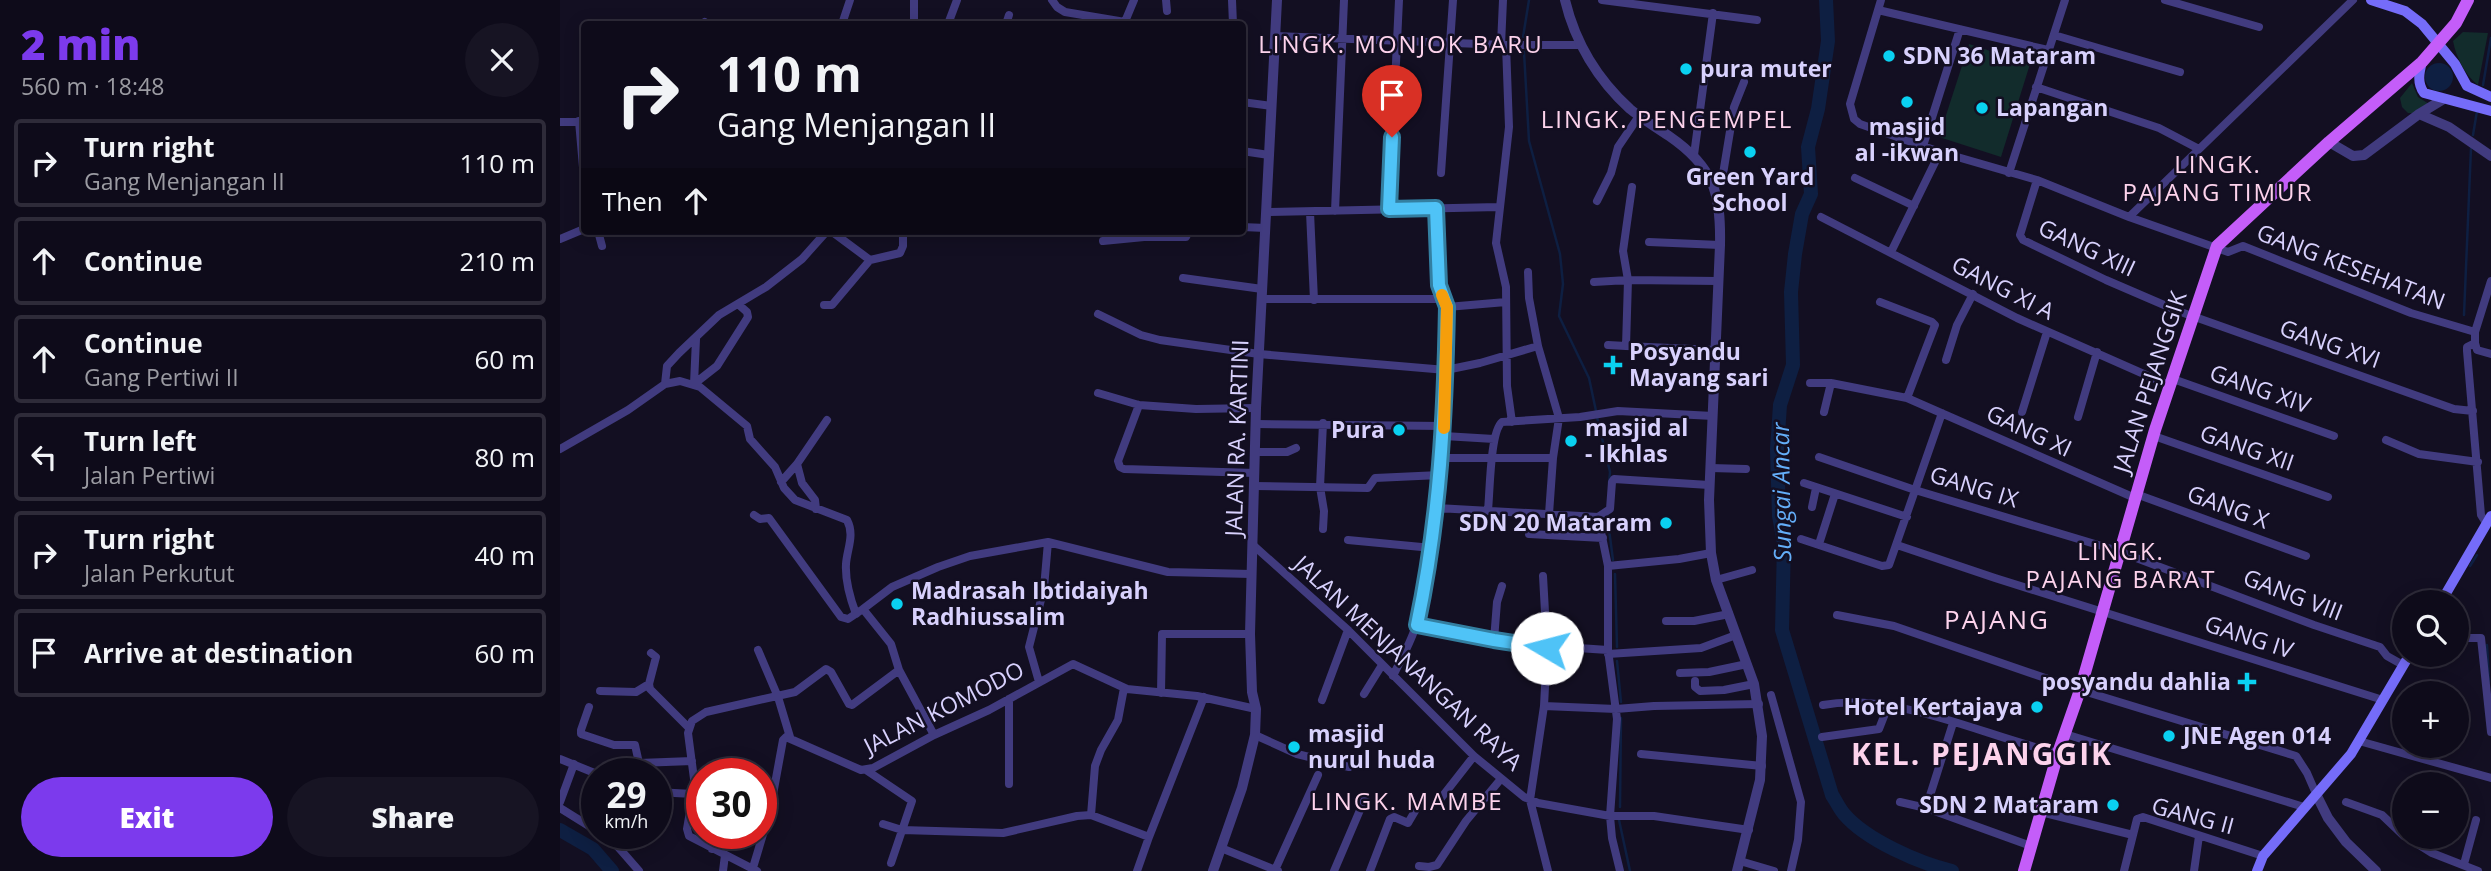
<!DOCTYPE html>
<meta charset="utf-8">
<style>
body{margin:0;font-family:"Open Sans",sans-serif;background:#171423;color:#f1f3f6;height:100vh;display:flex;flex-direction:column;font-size:26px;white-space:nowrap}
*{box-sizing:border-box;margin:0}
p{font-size:23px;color:#9b9ba2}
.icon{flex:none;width:38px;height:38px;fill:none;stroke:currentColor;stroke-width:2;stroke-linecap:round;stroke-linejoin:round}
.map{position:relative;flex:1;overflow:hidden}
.drawer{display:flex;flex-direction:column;background:#0e0b1a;width:560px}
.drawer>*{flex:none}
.hud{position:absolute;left:21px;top:21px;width:665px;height:214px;border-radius:7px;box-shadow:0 4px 18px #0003,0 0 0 2px #2e2b39;background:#0e0b1a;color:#f1f3f6;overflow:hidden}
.controls{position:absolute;left:1832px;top:590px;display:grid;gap:14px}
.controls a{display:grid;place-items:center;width:77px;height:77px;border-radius:50%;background:#0e0b1a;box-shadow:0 4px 18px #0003,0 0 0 2px #2e2b39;font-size:35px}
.speed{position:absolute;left:21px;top:758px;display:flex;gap:14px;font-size:35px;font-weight:700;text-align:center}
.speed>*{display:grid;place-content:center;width:91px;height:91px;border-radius:50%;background:#0e0b1a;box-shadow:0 4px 18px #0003,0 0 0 2px #2e2b39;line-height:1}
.speed small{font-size:18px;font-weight:400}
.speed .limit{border:10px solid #d22;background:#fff;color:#111}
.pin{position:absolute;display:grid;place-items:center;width:60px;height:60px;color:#fff;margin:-72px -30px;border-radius:50% 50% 50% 0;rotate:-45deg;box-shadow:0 0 7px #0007}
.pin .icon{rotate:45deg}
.me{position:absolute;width:77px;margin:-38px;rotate:278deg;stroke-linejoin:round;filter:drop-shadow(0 0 5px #0008)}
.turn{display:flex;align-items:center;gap:24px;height:147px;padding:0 21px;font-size:32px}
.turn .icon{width:91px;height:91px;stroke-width:2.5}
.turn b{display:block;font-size:49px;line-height:60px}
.then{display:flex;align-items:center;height:66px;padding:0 21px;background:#0003;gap:14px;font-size:26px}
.round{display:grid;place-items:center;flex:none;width:74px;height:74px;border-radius:37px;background:#171423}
.head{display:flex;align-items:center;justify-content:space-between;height:119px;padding:0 21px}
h1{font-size:42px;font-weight:800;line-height:52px;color:#7c3aed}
.button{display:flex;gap:14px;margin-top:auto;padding:14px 21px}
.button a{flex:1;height:80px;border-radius:42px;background:#7c3aed;color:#fff;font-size:28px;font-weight:800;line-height:80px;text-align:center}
.button a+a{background:#171423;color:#f1f3f6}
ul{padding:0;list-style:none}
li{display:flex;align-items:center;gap:21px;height:88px;margin:0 14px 10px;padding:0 7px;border:4px solid #2e2b39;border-radius:7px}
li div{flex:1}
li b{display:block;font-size:26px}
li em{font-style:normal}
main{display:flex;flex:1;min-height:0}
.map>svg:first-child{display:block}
.green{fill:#122c2c}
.water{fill:#0e1f42}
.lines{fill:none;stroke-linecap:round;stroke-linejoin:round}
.stream{stroke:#0e1f42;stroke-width:2.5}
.river{stroke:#0e1f42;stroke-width:14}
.minor{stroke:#413b7f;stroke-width:8}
.tertiary{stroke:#413b7f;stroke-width:10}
.secondary{stroke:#756cf9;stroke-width:10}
.primary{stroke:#c45df9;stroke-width:12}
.route-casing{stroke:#337fa1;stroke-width:18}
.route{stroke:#4fc3f7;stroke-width:12}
.slow{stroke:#f59e0b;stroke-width:12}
.poi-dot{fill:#0ad1f1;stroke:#130f22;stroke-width:2.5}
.labels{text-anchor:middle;stroke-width:5;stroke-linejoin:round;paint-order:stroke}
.poi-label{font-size:23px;font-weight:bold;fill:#d8d1fd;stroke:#130f22;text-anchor:start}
.street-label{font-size:23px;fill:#d8d1fd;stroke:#130f22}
.neighbourhood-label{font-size:24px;letter-spacing:2px;fill:#fdd3ec;stroke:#130f22}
.water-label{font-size:24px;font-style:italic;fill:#64aef9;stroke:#130f22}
.quarter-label{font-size:26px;letter-spacing:2px;fill:#fdd3ec;stroke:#130f22}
.district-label{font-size:30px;font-weight:bold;letter-spacing:2px;fill:#fdd3ec;stroke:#130f22}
</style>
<main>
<section class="drawer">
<div class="head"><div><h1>2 min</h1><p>560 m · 18:48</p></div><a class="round"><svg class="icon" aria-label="close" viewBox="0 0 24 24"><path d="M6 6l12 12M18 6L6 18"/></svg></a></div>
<ul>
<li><svg class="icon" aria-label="right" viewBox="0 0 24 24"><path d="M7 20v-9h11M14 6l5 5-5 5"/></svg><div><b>Turn right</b><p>Gang Menjangan II</p></div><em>110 m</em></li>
<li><svg class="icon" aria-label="ahead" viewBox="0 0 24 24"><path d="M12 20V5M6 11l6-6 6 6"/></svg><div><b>Continue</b></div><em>210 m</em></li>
<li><svg class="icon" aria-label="ahead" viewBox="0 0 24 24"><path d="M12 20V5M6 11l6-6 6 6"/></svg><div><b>Continue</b><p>Gang Pertiwi II</p></div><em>60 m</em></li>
<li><svg class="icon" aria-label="left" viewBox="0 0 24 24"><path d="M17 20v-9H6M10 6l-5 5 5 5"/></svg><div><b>Turn left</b><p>Jalan Pertiwi</p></div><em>80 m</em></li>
<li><svg class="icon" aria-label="right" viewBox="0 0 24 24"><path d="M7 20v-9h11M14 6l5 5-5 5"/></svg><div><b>Turn right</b><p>Jalan Perkutut</p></div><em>40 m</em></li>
<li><svg class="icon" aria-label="arrive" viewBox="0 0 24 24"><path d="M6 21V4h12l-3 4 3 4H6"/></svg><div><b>Arrive at destination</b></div><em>60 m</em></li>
</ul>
<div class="button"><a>Exit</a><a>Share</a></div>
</section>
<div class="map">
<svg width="1931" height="871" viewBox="0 0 1931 871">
<rect width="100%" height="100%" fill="#130f22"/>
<!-- green -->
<path class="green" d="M1903,32l25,1 -10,52c-13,-10 -22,-28 -25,-44z
M1409,44l61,20 -29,93 -62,-20z
M1852,83l6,14 11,7 -15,9h-6l-6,-6 -2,-9z"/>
<!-- water -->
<path class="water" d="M1865 77a14 14 0 1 1 28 0a14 14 0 1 1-28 0Z"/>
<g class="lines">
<!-- stream -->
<path class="stream" d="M963,37l6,-37
M964,52l5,89 31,113 3,30 -4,32 30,62 7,33
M1923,85l8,-47
M1913,135l4,-24
M1904,315l7,-167
M1037,417l13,55 -1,11
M1047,514l6,46
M1910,566l7,-11
M1055,574l2,73
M1927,645l2,37
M1057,661l4,41
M1060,807l1,-89
M1059,820l11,51"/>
<!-- river -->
<path class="river" d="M1266,0l2,41 -10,68 -10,38 3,47 -9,20 -7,40 -4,38 2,73 -13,40 -3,44 2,67 5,27 -2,87 50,165c4,6 7,13 12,19 22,26 75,49 108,57
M0,830l33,19 19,22"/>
<!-- minor -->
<path class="minor" d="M354,0v24
M492,0l5,7 8,5 60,10
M606,0l1,11
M672,0l1,24
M1042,0l155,20
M1321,0l-31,104 4,15 6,5 80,28 97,28 92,37 99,35 15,-6 168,67 64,19
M1605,0l94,27
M1318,10l170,40
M144,24l1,-2
M282,24l8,-24
M388,24l9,-24
M446,24l3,-9
M564,24l10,-24
M1494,35l126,37
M715,36l231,9h75
M941,45l2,-45
M946,45l3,82 -13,116 10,44 1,99 5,36
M1476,87l123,41 40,21
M682,102l30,4
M19,121l5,58
M0,122h24
M1363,146l37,-117
M682,151l27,4
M1134,155l19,-142
M881,173l12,-173
M1449,173l56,-173
M1295,178l59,28
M1477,180l-17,55 3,5 83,40 72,31 276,98 19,2
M1072,187l-9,64 5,29 -2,66 89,4
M1155,187l8,-13 11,-67 10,-25
M1037,201l14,-28 7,-26 21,-31
M829,209l10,-209
M775,211l9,-211
M706,212l233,-5
M750,212l4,88
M1261,217l196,101 154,68
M1569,217l224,-217
M682,227l24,1
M38,231l4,15
M271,231l39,29
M0,239l24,-10
M543,241l41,-4h42l3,-6
M1089,242l71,3
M1331,252l49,-100
M968,272l1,26 9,48 21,72 -6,40 -4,56
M623,278l79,11
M1034,282l34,-2 90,1
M702,299h181
M1320,302l52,20 3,3 -28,73
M264,305h8l38,-45 30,-7 3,-7v-15
M887,307l59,-5
M538,314l43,21 19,5 99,14 187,16 34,-7 58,-17
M1915,343l2,7 14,4
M1048,345l18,1
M1386,360l11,-35 16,-31
M1613,379l161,57
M1250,383h21l76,15 228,100
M105,384l15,-3 20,6 47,39 3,13 25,28 9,21 11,12 52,20c8,15 0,29 -1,44 -1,17 4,34 10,50
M134,384l23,-18 31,-49 -1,-5 -9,-8
M134,384l2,-45
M538,393l41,12 57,4 60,-1
M579,405l-21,56 2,6 4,2 131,4
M1264,412l7,-29
M1462,412l25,-80
M1518,417l19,-65
M763,423l-3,64 4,24 -1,18
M696,424l188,2
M884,436l50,3
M1594,436l174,61
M1826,440l33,14 59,8
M0,449l68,-39 37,-26 2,-18 12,-13 40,-38 47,-28 36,-28 25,-28
M695,452h32l9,-4
M1259,457l96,33 200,60 199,75 66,22 7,9 16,9
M882,458h111
M1151,468l35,1
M221,482l16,-18
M1244,483l103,34
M694,486l114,2 7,-10 65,-3
M1576,494l170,62
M1252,507l4,-19
M877,508l161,9 12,-8 2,-27 2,-3 95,6
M256,509l-1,-9 -13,-17 -5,-19 30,-44
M928,510c2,-18 2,-78 14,-88l78,-5 38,-6 95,5
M194,515l6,4 9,-1 72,99 7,2 15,-10 28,35 8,26 35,65
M1038,517l10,49v84l9,69 -7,97 2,22 8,33
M1926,523l-5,-8 -14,-164v-4l8,-4v-11l16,-51
M969,534l74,4
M1241,539l81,27 7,-1 53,-152
M788,540l84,8
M1259,544l16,-50
M693,545l95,85 126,126 50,41 14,6 72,13h44l95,14
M1337,545l98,33 388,122
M1048,566l71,-7 32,-6
M983,576l4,72 -3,58 -14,94 18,71
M1156,580l36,-10
M303,609l29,-22 46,-20 32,-11 78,-14 120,30 83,2
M1277,615l57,11 186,64 216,66 11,17 10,23
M1106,621h28l35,-7
M857,625c63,14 126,22 191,25
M1897,638h24l10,94
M934,640l3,-38 5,-16
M198,650l20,47 12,40
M91,653l5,4 -7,27 1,5 38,38
M1048,654l93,-6 35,-13
M1120,673l29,-1 38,-8
M833,676c8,-17 19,-35 24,-54 28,-101 29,-211 30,-315l-8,-22 -3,-77
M1135,681v6l5,4 24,-1 30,-6
M479,682l-10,-35 15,-59 4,-46
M40,691l36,1 13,-8
M601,693l1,-59h88
M804,694l18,-29
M1211,695l30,107 -3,38 -7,31
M762,700l26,-70
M1263,705c73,-14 163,32 235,48
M984,706l72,3 38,-3 105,-2
M29,707l-8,23v4l33,11h21l4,18 53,-2
M1505,734l239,73
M695,735l42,19 52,13
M1262,737l57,-8 9,-23
M1799,741l132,37
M1081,754l121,12
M0,759l37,15
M306,770l46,31 -21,62
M449,784v-85
M96,792l37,2
M0,802l14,-38
M878,802l36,-46
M1340,802l26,6 105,38
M1786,802l36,13 22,21
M0,808l37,23
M1366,808l27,-85
M1481,812l92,23 4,-16 6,-2 120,39
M531,815l4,-49 6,-16 17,-30 6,-32
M323,824l19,6 101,3 74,-17 14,-1 58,22 55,-140
M41,833l11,7 27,31
M1845,836l27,17 46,18
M661,848l57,23
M152,849l5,-16
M1180,861l34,10
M1904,864l12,-44
M859,866l10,1 8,-2 29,-44 34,-41
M715,870l43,-95
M163,871l2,-16
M192,871l18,-60 13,-71 3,-3 75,33 12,-2 61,-33 55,-25 84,-46 54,25 70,7 59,13
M197,871l-68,-35 -2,-7 6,-35 1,-15 -6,-46 4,-12 14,-9 89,-20 31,-23 5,3 18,32 3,1 47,-35
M577,871l12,-34
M774,871l32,-75
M810,871l20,-52 4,-2 14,6 10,-17
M1564,871l9,-36
M1634,871l5,-35"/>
<!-- tertiary -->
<path class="tertiary" d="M1005,0c10,42 33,80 65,109 12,10 26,18 39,27 45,31 52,57 51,109l-11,255 2,53 5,27 38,104 8,52 -2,44 -23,91
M1859,114l30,13 42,29
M1769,142l24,14 11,-1 55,-41 23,-14
M1757,796l11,22 18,24 30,29
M653,871l29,-83 13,-53 1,-26 -4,-17 -2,-58 6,-226 21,-408"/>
<!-- secondary -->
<path class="secondary" d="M1811,0l34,11 17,13 33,40 12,22 24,11
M1862,62c-3,11 -5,21 2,31l67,18
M1881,602l50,-86
M1697,871l6,-15 88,-102 59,-100"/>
<!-- primary -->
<path class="primary" d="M1464,871l34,-118 22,-63 75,-260 62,-184 112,-104 93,-80 34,-39 12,-23"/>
</g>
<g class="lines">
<!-- route casing -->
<g class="route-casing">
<path id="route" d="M832,137l-3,72 47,-1 3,77 8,22c-2,110 -7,209 -30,318l77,15 53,8"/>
</g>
<!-- route -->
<use href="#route" class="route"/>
<!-- slow -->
<path class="slow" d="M882,295l5,12 -3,121"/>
</g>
<!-- markers -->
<g class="poi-dot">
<circle cx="1329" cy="56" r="7"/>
<circle cx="1126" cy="69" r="7"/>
<circle cx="1347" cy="102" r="7"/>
<circle cx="1422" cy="108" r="7"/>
<circle cx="1190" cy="152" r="7"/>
<path d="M1049.5 354.5h7v7h7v7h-7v7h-7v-7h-7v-7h7z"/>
<circle cx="839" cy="430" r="7"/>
<circle cx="1011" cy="441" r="7"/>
<circle cx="1106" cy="523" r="7"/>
<circle cx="337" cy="604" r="7"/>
<path d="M1683.5 671.5h7v7h7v7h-7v7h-7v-7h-7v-7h7z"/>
<circle cx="1477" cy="707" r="7"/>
<circle cx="1609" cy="736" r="7"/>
<circle cx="734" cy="747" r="7"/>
<circle cx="1553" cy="805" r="7"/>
</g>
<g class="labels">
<!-- poi labels -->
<g class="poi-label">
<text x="1343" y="64">SDN 36 Mataram</text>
<text x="1140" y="77">pura muter</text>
<text x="1436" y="116">Lapangan</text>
<text x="1347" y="135" text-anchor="middle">masjid<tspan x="1347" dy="26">al -ikwan</tspan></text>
<text x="1190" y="185" text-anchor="middle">Green Yard<tspan x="1190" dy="26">School</tspan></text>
<text x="1069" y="360">Posyandu<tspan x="1069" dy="26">Mayang sari</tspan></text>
<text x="1025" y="436">masjid al<tspan x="1025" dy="26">- Ikhlas</tspan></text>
<text x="825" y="438" text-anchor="end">Pura</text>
<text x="1092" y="531" text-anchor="end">SDN 20 Mataram</text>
<text x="351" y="599">Madrasah Ibtidaiyah<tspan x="351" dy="26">Radhiussalim</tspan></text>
<text x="1671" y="690" text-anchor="end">posyandu dahlia</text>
<text x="1463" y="715" text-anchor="end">Hotel Kertajaya</text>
<text x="748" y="742">masjid<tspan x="748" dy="26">nurul huda</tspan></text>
<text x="1623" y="744">JNE Agen 014</text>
<text x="1539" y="813" text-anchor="end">SDN 2 Mataram</text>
</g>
<!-- street labels -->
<g class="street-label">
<text transform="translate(1527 248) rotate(25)" y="8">GANG XIII</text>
<text transform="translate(1791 267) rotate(21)" y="8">GANG KESEHATAN</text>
<text transform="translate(1443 288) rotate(27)" y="8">GANG XI A</text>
<text transform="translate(1770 344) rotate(19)" y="8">GANG XVI</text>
<text transform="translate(1590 382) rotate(-72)" y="8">JALAN PEJANGGIK</text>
<text transform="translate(1700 389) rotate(19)" y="8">GANG XIV</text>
<text transform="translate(1469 431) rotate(25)" y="8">GANG XI</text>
<text transform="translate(677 438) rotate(-88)" y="8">JALAN RA. KARTINI</text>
<text transform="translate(1687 448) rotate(19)" y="8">GANG XII</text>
<text transform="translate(1414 487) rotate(17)" y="8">GANG IX</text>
<text transform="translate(1668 507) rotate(20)" y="8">GANG X</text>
<text transform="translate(1733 595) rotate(21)" y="8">GANG VIII</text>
<text transform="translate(1689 637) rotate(18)" y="8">GANG IV</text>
<text transform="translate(848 663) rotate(43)" y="8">JALAN MENJANANGAN RAYA</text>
<text transform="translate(384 708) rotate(-27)" y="8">JALAN KOMODO</text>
<text transform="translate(1633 816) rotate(15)" y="8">GANG II</text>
</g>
<!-- neighbourhood labels -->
<g class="neighbourhood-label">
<text x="841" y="53">LINGK. MONJOK BARU</text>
<text x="1107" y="128">LINGK. PENGEMPEL</text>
<text x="1658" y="173">LINGK.<tspan x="1658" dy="28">PAJANG TIMUR</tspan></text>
<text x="1561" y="560">LINGK.<tspan x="1561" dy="28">PAJANG BARAT</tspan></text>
<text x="847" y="810">LINGK. MAMBE</text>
</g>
<!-- water labels -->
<g class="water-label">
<text transform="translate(1222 492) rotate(-91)" y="8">Sungai Ancar</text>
</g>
<!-- quarter labels -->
<g class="quarter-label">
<text x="1437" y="629">PAJANG</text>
</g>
<!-- district labels -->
<g class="district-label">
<text x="1422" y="765">KEL. PEJANGGIK</text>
</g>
</g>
</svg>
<div class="controls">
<a><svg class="icon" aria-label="search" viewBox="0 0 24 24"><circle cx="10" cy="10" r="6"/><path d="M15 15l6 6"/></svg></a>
<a>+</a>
<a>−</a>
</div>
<div class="speed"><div>29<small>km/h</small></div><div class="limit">30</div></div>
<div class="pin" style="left:832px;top:137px;background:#d93025"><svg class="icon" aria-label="arrive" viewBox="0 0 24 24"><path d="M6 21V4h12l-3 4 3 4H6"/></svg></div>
<svg class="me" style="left:987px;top:648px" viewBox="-20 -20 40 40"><circle r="19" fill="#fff"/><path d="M0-13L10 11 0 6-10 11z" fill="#4fc3f7"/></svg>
<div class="hud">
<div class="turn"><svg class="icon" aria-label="right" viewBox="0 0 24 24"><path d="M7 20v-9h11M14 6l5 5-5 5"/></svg><div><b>110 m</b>Gang Menjangan II</div></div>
<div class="then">Then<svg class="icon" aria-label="ahead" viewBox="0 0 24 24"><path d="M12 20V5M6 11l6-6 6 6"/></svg></div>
</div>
</div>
</main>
